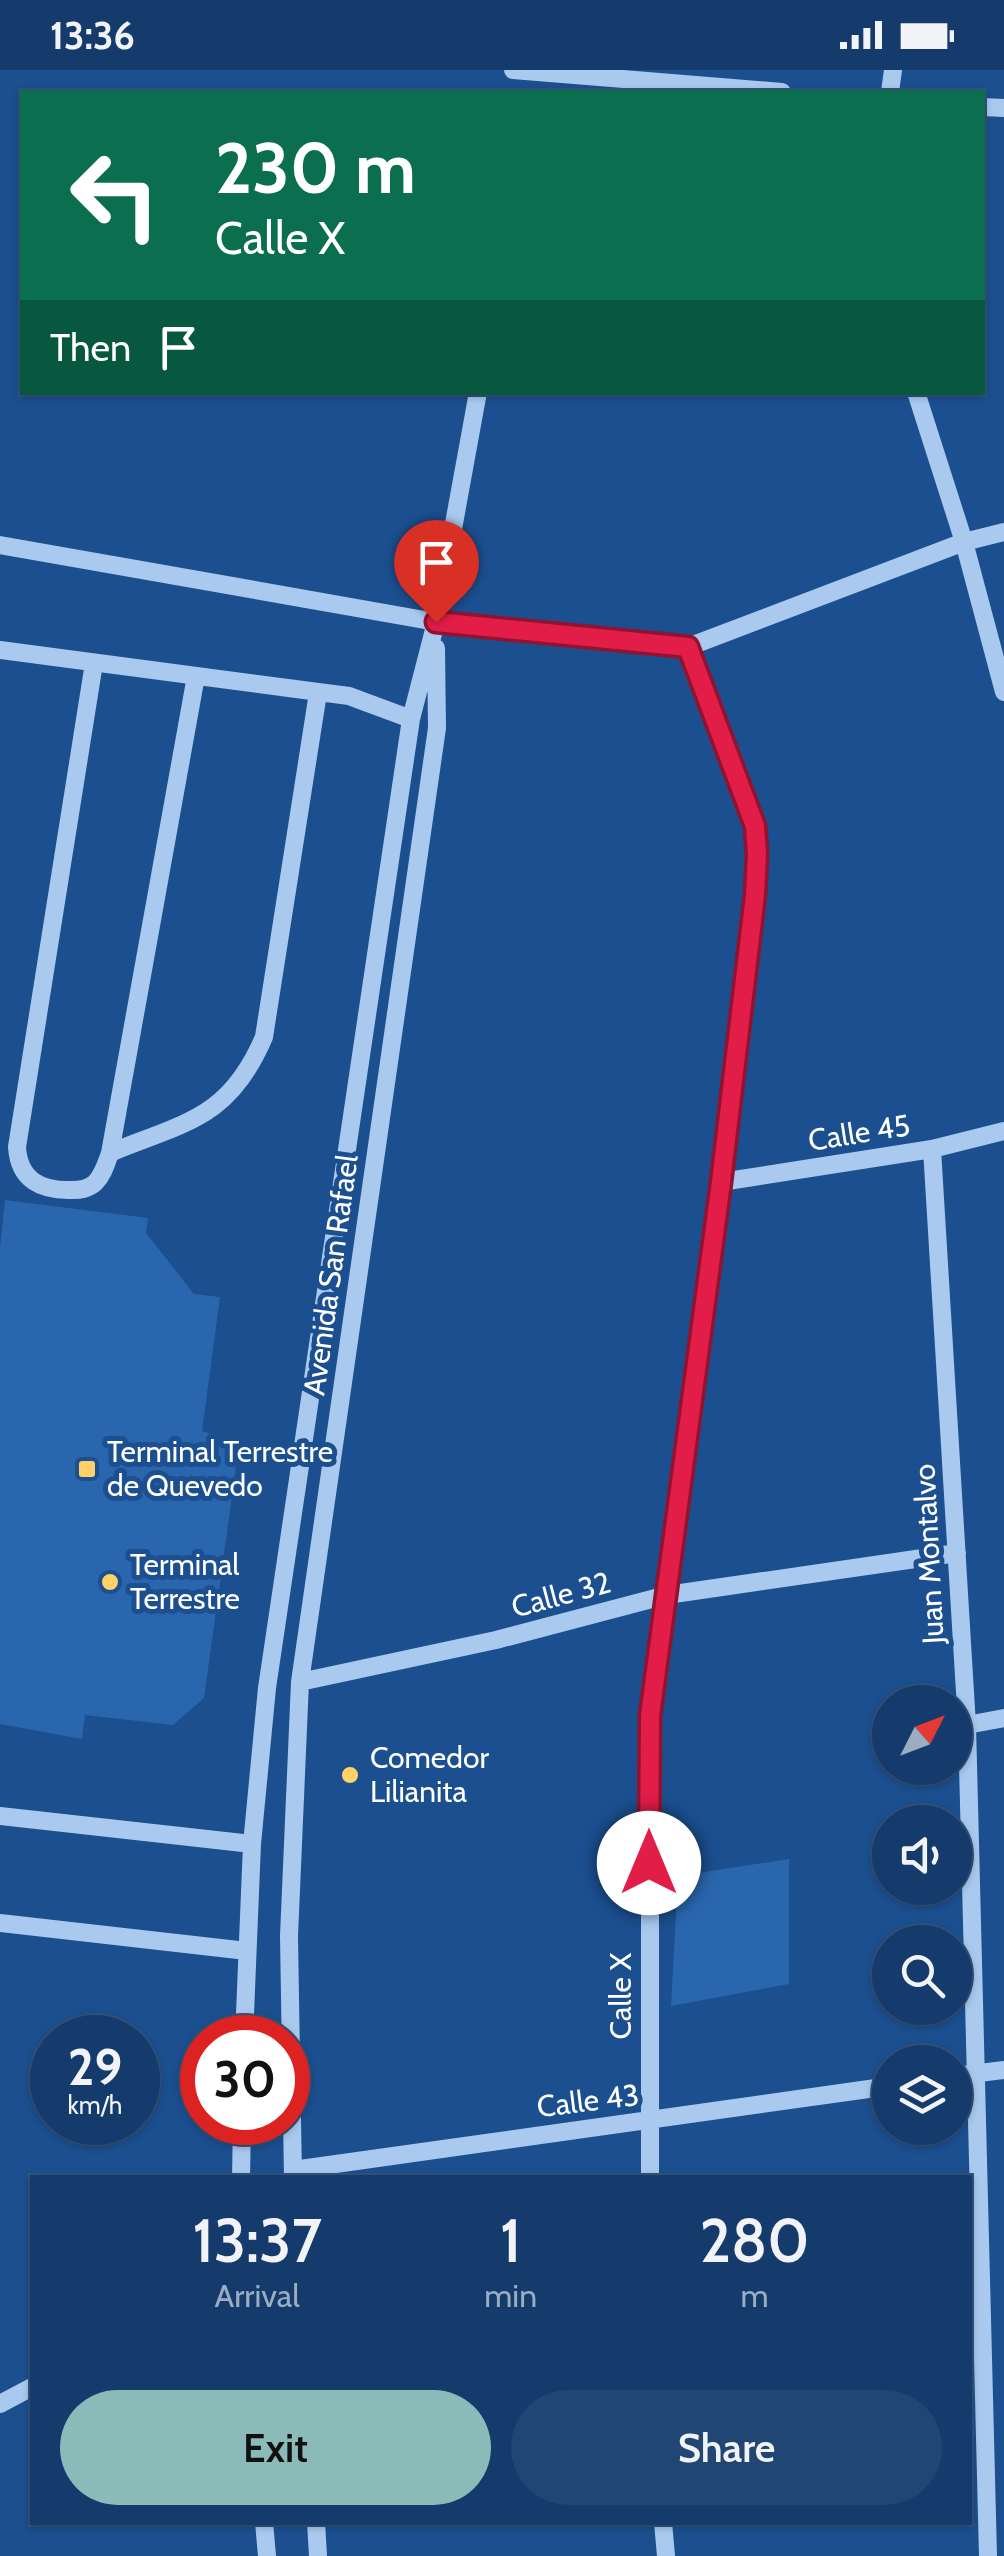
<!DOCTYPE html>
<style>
body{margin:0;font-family:Cabin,sans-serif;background:#214673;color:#f1f3f6;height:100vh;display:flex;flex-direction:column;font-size:38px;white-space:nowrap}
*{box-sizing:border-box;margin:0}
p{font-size:32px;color:#9dadc1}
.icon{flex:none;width:55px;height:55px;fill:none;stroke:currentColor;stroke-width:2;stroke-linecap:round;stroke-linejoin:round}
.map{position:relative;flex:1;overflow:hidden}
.details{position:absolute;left:30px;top:2105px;width:942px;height:350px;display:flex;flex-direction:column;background:#143b6b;border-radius:0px;box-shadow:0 2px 8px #0004,0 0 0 2px #33557e}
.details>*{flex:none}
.guide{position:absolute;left:20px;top:20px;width:965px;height:305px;border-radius:0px;box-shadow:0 2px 8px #0004,0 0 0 2px #33557e;background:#0b6e4f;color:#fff;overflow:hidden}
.needle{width:65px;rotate:48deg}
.buttons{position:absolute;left:872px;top:1615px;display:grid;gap:20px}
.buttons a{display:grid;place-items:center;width:100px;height:100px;border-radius:50%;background:#143b6b;box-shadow:0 2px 8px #0004,0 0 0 2px #33557e;font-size:50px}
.speed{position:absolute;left:30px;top:1945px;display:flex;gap:20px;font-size:50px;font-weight:700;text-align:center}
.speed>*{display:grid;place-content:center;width:130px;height:130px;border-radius:50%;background:#143b6b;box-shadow:0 2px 8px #0004,0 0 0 2px #33557e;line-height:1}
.speed small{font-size:25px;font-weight:400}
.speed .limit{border:15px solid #d22;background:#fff;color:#111}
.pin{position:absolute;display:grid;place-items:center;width:85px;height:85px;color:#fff;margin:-102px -42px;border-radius:50% 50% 50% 0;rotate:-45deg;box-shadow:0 0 10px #0007}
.pin .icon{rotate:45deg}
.me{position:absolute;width:110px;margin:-55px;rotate:0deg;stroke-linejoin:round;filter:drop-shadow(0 0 8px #0008)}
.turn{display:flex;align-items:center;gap:35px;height:210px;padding:0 30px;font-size:45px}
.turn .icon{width:130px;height:130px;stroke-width:2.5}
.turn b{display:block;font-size:70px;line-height:85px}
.then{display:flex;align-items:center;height:95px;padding:0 30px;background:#0003;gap:20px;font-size:38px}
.eta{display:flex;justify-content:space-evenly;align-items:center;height:170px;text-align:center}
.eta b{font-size:60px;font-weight:600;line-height:70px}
.button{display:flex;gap:20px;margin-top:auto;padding:20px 30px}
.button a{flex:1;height:115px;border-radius:60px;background:#8bbbb9;color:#111;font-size:40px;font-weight:600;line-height:115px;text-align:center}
.button a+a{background:#214673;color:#f1f3f6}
.status{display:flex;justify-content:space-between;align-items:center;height:70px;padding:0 50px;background:#143b6b;direction:ltr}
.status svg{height:28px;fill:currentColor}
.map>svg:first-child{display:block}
.building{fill:#2a66ad}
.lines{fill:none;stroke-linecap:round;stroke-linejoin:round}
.minor{stroke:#a9c9ee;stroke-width:18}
.route-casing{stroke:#92132f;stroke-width:25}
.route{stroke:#e11d48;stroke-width:18}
.poi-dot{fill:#ffd166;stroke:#1b4f8f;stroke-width:4}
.labels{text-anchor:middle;stroke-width:10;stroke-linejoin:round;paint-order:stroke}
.street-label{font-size:30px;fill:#fff;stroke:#1b4f8f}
.poi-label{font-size:30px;fill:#fff;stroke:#1b4f8f;text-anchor:start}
</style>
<div class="status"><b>13:36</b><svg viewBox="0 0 49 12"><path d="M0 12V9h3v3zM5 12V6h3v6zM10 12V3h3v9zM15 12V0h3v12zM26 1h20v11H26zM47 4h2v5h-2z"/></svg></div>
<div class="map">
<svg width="1004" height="2486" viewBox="0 0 1004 2486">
<rect width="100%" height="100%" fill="#1b4f8f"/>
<!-- building -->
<path class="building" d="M5,1130l143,18 -2,15 48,61 26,3 -18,134 16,5 18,31 -32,231 -31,27 -88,-10 -3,24 -82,-15v-476z
M789,1789v125l-118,22 7,-130z"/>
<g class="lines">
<!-- minor -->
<path class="minor" d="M513,0l269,22
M890,22l3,-22
M982,37l22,1
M916,322l48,150 40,150
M0,475l436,77 252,25 67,179v69l-34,287 -71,534v462
M688,577l276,-105 40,-10
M0,580l349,46 62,23
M94,593l-77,484c2,33 24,44 55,43 9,0 16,-1 23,-7 8,-8 11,-19 15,-30l86,-477
M932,1079l35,576 21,831
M110,1083c75,-31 119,-34 154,-116l54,-344
M721,1112l211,-33 72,-18
M300,1612l196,-42 171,-45 290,-42
M967,1655l37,-7
M0,1746l252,28
M0,1853l247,28
M244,1968l8,-194 15,-156 144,-969 25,-97 42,-230
M955,2006l49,-6
M293,2100l597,-84
M241,2108l1,-56
M293,2108l-4,-242 11,-254 137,-954 -1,-80
M0,2334l32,-17
M264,2452l3,34
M316,2452l2,34
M663,2452l3,34"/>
</g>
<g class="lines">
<!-- route casing -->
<g class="route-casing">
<path id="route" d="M436,552l252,25 67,179 2,28 -2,41 -34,287 -71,534 -1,147"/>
</g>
<!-- route -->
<use href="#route" class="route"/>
</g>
<!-- markers -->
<g class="poi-dot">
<rect x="77" y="1389" width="20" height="20" rx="5"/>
<circle cx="110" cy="1512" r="10"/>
<circle cx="350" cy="1705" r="10"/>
</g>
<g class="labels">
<!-- street labels -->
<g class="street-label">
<text transform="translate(859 1063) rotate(-9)" y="10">Calle 45</text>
<text transform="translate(331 1205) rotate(-82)" y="10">Avenida San Rafael</text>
<text transform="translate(929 1484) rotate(-93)" y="10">Juan Montalvo</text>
<text transform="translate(561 1525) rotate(-15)" y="10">Calle 32</text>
<text transform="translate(621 1926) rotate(-90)" y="10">Calle X</text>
<text transform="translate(588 2031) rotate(-7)" y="10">Calle 43</text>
</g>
<!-- poi labels -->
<g class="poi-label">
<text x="107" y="1392">Terminal Terrestre<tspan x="107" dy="34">de Quevedo</tspan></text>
<text x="130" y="1505">Terminal<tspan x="130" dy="34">Terrestre</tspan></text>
<text x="370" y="1698">Comedor<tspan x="370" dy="34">Lilianita</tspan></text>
</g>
</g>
</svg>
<div class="buttons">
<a><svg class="needle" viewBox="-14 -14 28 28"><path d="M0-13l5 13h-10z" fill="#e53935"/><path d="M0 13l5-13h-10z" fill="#9dadc1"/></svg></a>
<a><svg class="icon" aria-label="sound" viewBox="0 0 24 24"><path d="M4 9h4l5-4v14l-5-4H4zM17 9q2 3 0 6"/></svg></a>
<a><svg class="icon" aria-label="search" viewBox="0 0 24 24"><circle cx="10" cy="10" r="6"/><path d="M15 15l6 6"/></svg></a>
<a><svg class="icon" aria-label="layers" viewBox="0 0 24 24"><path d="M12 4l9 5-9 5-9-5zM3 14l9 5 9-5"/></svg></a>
</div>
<div class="speed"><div>29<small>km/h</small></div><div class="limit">30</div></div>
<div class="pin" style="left:436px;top:552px;background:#d93025"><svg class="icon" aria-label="arrive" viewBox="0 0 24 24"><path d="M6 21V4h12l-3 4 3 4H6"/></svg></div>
<svg class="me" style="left:649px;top:1793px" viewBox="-20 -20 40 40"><circle r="19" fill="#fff"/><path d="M0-13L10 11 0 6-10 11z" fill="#e11d48"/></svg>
<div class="guide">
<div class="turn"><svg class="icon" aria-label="left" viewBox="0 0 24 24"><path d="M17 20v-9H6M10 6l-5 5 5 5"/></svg><div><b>230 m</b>Calle X</div></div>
<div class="then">Then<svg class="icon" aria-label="arrive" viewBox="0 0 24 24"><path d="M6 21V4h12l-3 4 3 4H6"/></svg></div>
</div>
<section class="details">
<div class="eta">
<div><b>13:37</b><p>Arrival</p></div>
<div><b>1</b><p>min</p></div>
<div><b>280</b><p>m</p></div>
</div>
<div class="button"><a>Exit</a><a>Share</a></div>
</section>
</div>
